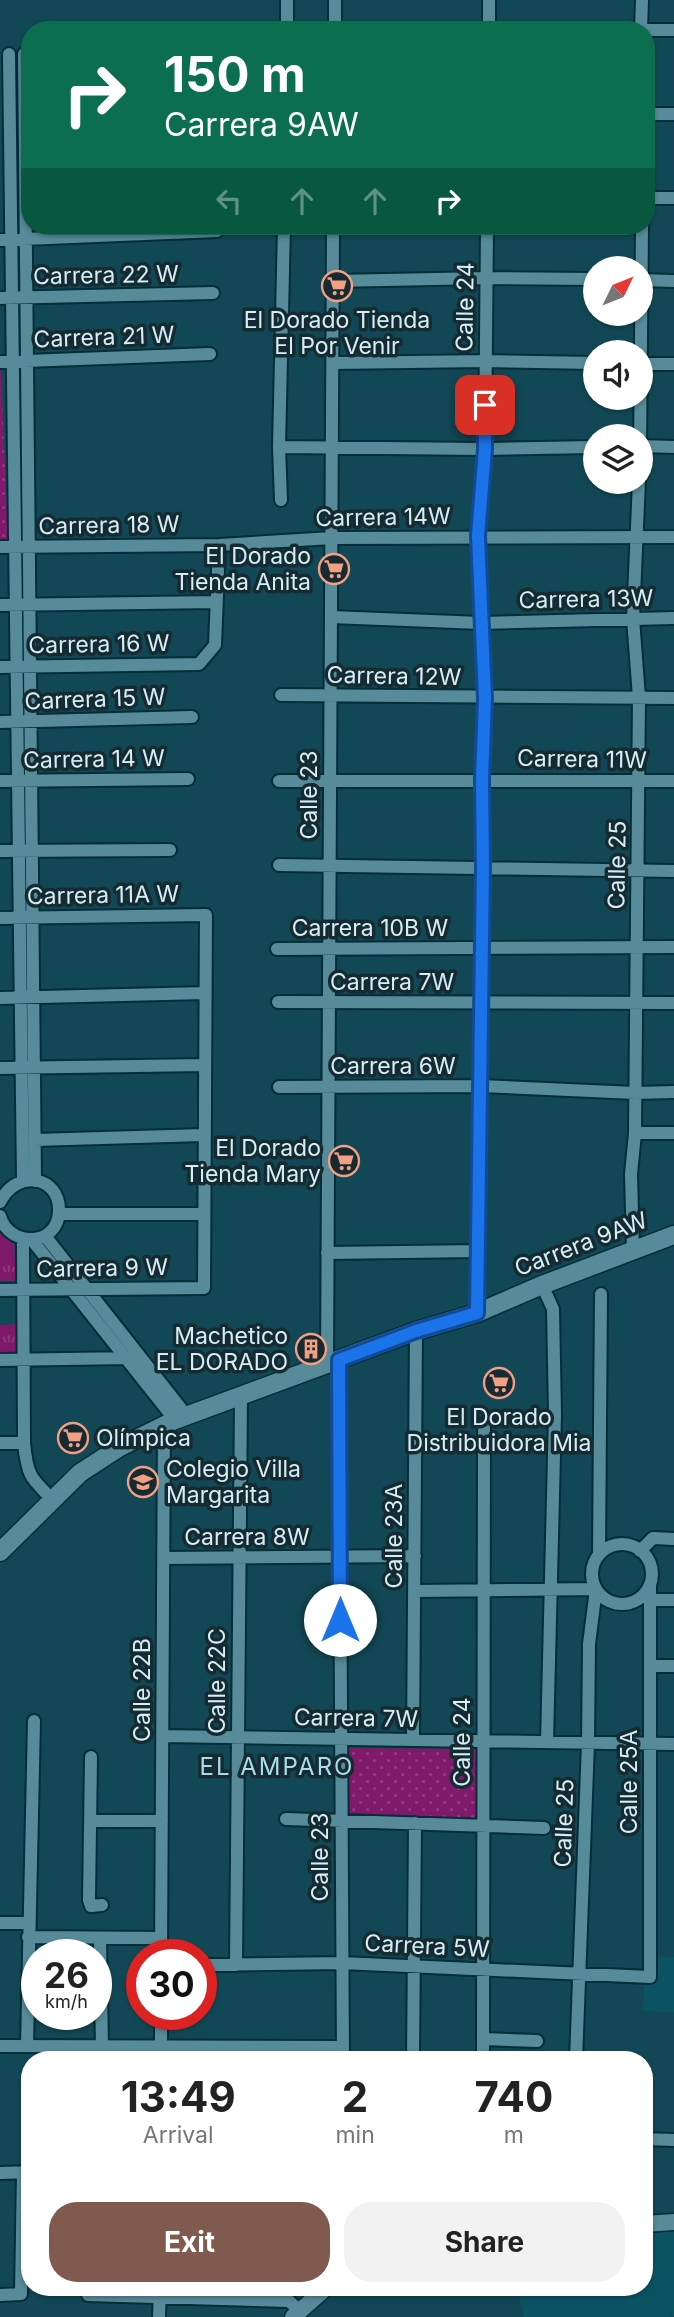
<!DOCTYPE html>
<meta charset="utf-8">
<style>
body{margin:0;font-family:Inter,sans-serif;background:#f2f2f2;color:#222;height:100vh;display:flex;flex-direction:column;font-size:26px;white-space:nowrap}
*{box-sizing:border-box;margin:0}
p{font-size:23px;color:#767676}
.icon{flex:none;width:38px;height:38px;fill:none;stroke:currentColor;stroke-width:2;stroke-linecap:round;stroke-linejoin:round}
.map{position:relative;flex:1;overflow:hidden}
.details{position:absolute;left:21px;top:2051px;width:632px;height:245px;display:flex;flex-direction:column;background:#fff;border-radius:28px;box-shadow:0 2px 5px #0004}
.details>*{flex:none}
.hud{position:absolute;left:21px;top:21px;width:634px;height:214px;border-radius:28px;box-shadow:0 2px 5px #0004;background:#0b6e4f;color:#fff;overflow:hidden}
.needle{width:46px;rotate:47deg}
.controls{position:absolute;left:583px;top:256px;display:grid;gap:14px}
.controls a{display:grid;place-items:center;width:70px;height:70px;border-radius:50%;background:#fff;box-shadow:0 2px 5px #0004;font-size:35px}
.speed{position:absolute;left:21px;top:1939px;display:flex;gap:14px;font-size:35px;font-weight:700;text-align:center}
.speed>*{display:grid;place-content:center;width:91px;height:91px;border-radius:50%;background:#fff;box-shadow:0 2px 5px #0004;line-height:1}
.speed small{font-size:18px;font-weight:400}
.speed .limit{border:10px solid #d22;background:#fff;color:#111}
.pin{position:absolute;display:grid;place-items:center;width:60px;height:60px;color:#fff;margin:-30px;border-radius:14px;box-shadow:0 4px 10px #0006}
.me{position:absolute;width:77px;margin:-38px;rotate:0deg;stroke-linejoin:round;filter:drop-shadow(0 0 5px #0008)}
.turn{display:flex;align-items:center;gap:24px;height:147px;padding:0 28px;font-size:32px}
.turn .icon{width:91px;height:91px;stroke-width:2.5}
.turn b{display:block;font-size:49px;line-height:60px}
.lanes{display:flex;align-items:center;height:66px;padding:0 28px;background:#0003;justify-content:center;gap:35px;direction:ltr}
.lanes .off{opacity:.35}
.eta{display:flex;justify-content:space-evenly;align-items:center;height:119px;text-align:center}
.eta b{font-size:42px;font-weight:700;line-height:49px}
.cta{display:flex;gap:14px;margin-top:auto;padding:14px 28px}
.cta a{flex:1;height:80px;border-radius:28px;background:#805a4e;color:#fff;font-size:28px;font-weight:700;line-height:80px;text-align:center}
.cta a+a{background:#f2f2f2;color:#222}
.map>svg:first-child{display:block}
.built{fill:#0b5363}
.grass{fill:url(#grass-tufts)}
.park{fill:url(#park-dots)}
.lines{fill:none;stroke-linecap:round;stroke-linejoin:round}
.minor-casing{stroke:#032d37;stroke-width:16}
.tertiary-casing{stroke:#032d37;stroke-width:19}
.secondary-casing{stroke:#032d37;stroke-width:21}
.minor{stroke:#578b9a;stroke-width:12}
.tertiary{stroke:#578b9a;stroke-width:16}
.secondary{stroke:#578b9a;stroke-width:18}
.route-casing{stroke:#114b97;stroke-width:18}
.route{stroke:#1a73e8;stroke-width:12}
.labels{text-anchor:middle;stroke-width:7;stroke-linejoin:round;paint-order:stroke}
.street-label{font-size:23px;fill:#d4eef6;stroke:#162b31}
.poi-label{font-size:23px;fill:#d4eef6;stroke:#162b31;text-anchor:end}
.neighbourhood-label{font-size:24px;letter-spacing:2px;fill:#a6dcec;stroke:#162b31}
</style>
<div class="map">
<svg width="674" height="2317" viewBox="0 0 674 2317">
<defs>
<pattern id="grass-tufts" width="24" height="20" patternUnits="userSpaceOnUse" patternTransform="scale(1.75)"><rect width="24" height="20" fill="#7f196a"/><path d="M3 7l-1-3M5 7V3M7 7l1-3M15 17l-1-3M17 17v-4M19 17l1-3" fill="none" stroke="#903b80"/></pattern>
<pattern id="park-dots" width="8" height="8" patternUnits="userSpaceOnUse" patternTransform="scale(1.75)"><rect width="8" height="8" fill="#7f196a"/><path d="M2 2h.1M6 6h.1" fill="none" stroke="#903b80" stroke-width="1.8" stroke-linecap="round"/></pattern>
</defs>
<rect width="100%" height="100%" fill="#124856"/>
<!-- built -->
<path class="built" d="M655,1956l19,1v55l-31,-1 1,-29 8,1 4,-5z
M674,2228v87l-4,2h-146l-8,-30h128v-56z"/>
<!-- grass -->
<path class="grass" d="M0,1231l14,12 2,38h-16z
M19,1324l1,30 -20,1v-30z"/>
<!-- park -->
<path class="park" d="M0,371h1l7,171h-8z
M349,1748l130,1v71l-130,-2z"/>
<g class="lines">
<!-- minor casing -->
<g class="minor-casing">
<path id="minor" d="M287,30v-30
M335,30v-30
M476,30h54
M489,30v-30
M641,30l1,-30
M646,30h28
M9,54l14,1126
M24,54l11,1127
M646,114h28
M646,198h28
M0,240l217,-9
M640,280l34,1
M333,281l153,-3 109,1
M0,298l213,-5
M0,362l210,-8
M333,363l152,-2 110,2
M640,364h34
M640,446l34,1
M279,447l206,2 110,-2
M640,452l2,-226
M281,500l-2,-53 5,-221
M0,547l219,-2 113,-7 342,-1
M0,605l216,-3
M331,617l150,6 193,-5
M0,667l199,-3 16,-19 4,-100
M281,695l393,3
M0,722l192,-5
M0,781l188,-2
M279,781h395
M0,851l170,-1
M279,865l395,6
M0,918l206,-3 -2,373 -204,2
M277,949l397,-2
M0,998l205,-5
M278,1002l396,1
M0,1068l205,-3
M279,1087l201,-1 155,7 39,-1
M635,1133h39
M35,1140l169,-5
M0,1202c17,-34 60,-26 59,9 -1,36 -50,37 -59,5
M59,1214h145
M45,1236l141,179
M23,1239l1,204c3,31 6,35 28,56
M32,1240l143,180
M633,1250l-2,-76 4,-41 4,-436 -6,-78 6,-138
M327,1253l151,-2
M542,1285l11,24 2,105 -8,328
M477,1313l6,-445 -1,-89 3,-81 -7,-162 7,-87 2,-223
M0,1360l130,-2
M339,1360l4,700
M327,1365l6,-1139
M0,1443h24
M592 1574a30 30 0 1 1 60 0a30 30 0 1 1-60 0Z
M640,1551l13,-13 21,1
M599,1554l2,-260
M164,1558l251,-2
M414,1591l182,-2 -7,55 -1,99 -12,317
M650,1600h24
M650,1666h24
M163,1736l511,8
M413,1740l3,-409
M91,1757l-2,143 2,6 11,-1
M286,1819l258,9
M91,1821h71
M0,1923h28
M28,1937l133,1
M100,1938l2,108
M161,1955l3,-530
M201,1965l141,-2 308,14v-390
M236,1965l5,-568
M483,2039l54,2
M0,2046l343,1
M27,2046l7,-325
M161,2060v-46
M413,2060l2,-237
M483,2060l1,-636
M644,2139l30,1
M0,2173l30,-1
M0,2295l21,-1 2,-122
M88,2295l201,6 11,10
M159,2317l1,-30"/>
</g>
<!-- tertiary casing -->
<g class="tertiary-casing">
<path id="tertiary" d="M644,2224l30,-2
M293,2317l34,-30"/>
</g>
<!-- secondary casing -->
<g class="secondary-casing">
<path id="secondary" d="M0,1552l80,-79 40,-26 55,-27 241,-89 61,-18 65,-28 132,-50"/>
</g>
<!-- minor -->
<use href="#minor" class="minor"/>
<!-- tertiary -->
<use href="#tertiary" class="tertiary"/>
<!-- secondary -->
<use href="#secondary" class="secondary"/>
</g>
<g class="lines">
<!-- route casing -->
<g class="route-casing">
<path id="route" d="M340,1620l-1,-260 77,-29 61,-18 6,-445 -1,-89 3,-81 -7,-162 7,-87v-44"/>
</g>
<!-- route -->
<use href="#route" class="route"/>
</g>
<!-- icons -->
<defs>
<g id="supermarket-ring" transform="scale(1.575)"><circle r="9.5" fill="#162b31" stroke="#f39f84" stroke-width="1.5"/><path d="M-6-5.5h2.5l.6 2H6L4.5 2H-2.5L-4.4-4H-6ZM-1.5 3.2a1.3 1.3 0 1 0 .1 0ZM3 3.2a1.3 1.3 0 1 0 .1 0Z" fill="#f39f84"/></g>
<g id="building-ring" transform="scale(1.575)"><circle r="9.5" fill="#162b31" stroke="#f39f84" stroke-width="1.5"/><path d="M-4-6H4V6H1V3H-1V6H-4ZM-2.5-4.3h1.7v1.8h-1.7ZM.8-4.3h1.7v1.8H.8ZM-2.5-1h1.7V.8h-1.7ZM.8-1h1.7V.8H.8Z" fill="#f39f84"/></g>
<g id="school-ring" transform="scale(1.575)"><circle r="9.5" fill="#162b31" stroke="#f39f84" stroke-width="1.5"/><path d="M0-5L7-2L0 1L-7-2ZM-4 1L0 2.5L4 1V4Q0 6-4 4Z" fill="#f39f84"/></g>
</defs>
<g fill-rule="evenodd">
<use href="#supermarket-ring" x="337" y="286"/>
<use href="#supermarket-ring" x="334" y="569"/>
<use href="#supermarket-ring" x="344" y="1161"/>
<use href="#building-ring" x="311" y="1349"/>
<use href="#supermarket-ring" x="499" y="1383"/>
<use href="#supermarket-ring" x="73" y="1438"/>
<use href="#school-ring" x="143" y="1482"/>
</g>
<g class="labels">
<!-- street labels -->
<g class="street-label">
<text transform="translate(106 275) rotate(-1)" y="8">Carrera 22 W</text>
<text transform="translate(465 307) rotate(-89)" y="8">Calle 24</text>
<text transform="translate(104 337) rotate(-2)" y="8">Carrera 21 W</text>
<text transform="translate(383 517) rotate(-1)" y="8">Carrera 14W</text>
<text transform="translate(109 525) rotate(-1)" y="8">Carrera 18 W</text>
<text transform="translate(586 599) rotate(-1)" y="8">Carrera 13W</text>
<text transform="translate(99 644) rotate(-1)" y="8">Carrera 16 W</text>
<text transform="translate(394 676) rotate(1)" y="8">Carrera 12W</text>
<text transform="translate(95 699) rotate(-2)" y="8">Carrera 15 W</text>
<text transform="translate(94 759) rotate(-1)" y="8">Carrera 14 W</text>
<text transform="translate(582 759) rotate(1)" y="8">Carrera 11W</text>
<text transform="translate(309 795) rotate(-90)" y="8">Calle 23</text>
<text transform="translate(617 865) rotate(-89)" y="8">Calle 25</text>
<text transform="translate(103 895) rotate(-1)" y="8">Carrera 11A W</text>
<text x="370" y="936">Carrera 10B W</text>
<text x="392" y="990">Carrera 7W</text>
<text x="393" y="1074">Carrera 6W</text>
<text transform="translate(581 1244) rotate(-21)" y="8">Carrera 9AW</text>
<text transform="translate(102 1268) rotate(-1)" y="8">Carrera 9 W</text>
<text transform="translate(394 1536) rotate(-90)" y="8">Calle 23A</text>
<text x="247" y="1545">Carrera 8W</text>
<text transform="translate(217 1681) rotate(-90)" y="8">Calle 22C</text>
<text transform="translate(142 1690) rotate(-90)" y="8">Calle 22B</text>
<text transform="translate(356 1718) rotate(1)" y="8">Carrera 7W</text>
<text transform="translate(462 1742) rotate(-90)" y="8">Calle 24</text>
<text transform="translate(629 1782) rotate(-90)" y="8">Calle 25A</text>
<text transform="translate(564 1823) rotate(-88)" y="8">Calle 25</text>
<text transform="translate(320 1857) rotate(-90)" y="8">Calle 23</text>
<text transform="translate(427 1946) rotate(3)" y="8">Carrera 5W</text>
</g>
<!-- poi labels -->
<g class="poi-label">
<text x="337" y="328" text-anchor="middle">El Dorado Tienda<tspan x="337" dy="26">El Por Venir</tspan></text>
<text x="311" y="564">El Dorado<tspan x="311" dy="26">Tienda Anita</tspan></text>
<text x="321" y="1156">El Dorado<tspan x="321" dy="26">Tienda Mary</tspan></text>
<text x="288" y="1344">Machetico<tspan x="288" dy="26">EL DORADO</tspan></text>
<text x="499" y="1425" text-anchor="middle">El Dorado<tspan x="499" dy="26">Distribuidora Mia</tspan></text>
<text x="96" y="1446" text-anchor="start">Olímpica</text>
<text x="166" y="1477" text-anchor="start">Colegio Villa<tspan x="166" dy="26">Margarita</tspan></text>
</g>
<!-- neighbourhood labels -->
<g class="neighbourhood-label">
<text x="277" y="1775">EL AMPARO</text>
</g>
</g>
</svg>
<div class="controls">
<a><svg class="needle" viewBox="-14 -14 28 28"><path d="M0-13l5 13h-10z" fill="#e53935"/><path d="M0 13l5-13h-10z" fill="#767676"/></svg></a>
<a><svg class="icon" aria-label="sound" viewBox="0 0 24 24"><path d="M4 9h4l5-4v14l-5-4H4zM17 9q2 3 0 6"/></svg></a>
<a><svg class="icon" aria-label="layers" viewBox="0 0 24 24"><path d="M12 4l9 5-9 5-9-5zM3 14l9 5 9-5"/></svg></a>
</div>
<div class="speed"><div>26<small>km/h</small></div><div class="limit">30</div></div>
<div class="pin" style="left:485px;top:405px;background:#d93025"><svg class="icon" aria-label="arrive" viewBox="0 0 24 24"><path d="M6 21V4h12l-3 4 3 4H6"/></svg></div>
<svg class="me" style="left:340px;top:1620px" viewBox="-20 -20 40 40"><circle r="19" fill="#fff"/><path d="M0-13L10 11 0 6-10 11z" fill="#1a73e8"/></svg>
<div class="hud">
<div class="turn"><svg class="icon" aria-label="right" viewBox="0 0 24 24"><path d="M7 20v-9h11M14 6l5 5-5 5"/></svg><div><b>150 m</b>Carrera 9AW</div></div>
<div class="lanes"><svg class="icon off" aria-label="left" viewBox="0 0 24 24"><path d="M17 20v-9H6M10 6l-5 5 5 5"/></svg><svg class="icon off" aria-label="ahead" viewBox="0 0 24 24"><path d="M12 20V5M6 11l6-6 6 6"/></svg><svg class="icon off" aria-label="ahead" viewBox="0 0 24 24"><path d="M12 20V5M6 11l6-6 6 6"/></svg><svg class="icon" aria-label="right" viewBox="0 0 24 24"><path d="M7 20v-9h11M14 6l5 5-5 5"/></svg></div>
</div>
<section class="details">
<div class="eta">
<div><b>13:49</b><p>Arrival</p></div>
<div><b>2</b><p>min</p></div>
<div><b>740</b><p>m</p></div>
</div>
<div class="cta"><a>Exit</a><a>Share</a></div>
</section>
</div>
